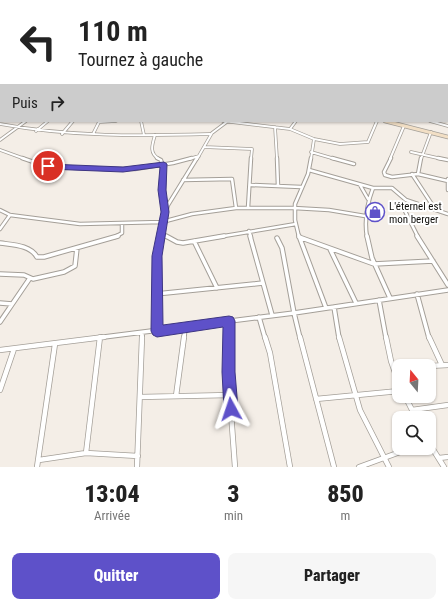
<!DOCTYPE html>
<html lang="fr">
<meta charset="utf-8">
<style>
body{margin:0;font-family:"Roboto Condensed",sans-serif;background:#f6f6f6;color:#222;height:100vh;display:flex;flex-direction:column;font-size:15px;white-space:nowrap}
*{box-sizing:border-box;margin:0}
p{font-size:13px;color:#767676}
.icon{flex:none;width:22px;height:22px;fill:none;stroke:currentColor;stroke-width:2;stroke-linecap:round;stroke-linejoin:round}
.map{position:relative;height:467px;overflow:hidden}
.sheet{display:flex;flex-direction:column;background:#fff;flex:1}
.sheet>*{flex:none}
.top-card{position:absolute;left:0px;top:0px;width:448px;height:122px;box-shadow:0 1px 3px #0004;background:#fff;color:#222;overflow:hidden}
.needle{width:26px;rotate:342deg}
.controls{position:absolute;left:392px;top:359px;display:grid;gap:8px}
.controls a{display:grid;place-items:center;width:44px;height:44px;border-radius:8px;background:#fff;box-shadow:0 1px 3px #0004;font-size:20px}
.pin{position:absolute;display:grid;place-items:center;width:34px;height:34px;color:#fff;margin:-17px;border:2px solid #fff;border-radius:50%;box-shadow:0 1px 4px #0007}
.me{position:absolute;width:44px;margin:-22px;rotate:355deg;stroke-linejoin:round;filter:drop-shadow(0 0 3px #0008)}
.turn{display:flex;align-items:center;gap:14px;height:84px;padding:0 12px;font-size:18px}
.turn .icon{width:52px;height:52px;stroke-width:2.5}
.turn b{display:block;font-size:28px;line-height:34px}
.then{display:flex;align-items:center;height:38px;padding:0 12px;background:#0003;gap:8px;font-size:15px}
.eta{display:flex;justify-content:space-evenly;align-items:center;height:68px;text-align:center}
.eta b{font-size:24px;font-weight:800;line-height:28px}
.action{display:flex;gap:8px;margin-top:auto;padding:8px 12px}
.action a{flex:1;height:46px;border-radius:8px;background:#5e51c9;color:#fff;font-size:16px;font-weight:800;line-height:46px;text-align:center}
.action a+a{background:#f6f6f6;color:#222}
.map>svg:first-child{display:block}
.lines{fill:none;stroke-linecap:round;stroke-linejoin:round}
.street-far3-casing{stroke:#a49f98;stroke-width:3.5}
.street-far2-casing{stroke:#a49f98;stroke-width:4.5}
.street-far1-casing{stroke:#a49f98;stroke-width:5.5}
.street-casing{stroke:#a49f98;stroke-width:6}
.secondary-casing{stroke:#a49f98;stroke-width:4.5}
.street-far3{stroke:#fff;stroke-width:2}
.street-far2{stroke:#fff;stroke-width:2.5}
.street-far1{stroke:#fff;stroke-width:3.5}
.street{stroke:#fff;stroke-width:4.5}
.secondary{stroke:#f2dfc5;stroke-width:3}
.route{fill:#5e51c9;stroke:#3d3583}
.labels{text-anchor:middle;stroke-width:4;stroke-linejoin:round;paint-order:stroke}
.poi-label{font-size:11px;fill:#100f0c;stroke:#fff;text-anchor:start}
</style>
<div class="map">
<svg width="448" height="467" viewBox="0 0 448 467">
<rect width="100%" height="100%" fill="#f4eee7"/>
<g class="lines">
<!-- street-far3 casing -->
<g class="street-far3-casing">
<path id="street-far3" d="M141,121l3,14
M223,121l67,8 24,10 26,5 28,-2 9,-21
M430,121l18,5
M99,122l17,-1
M0,124c70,13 139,12 210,10
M275,127l2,32
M290,129l6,-8
M36,131l12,-10
M62,134l11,-13
M93,134l6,-12
M155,135c-3,10 -6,18 4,24
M0,140l26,-19
M204,147l48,2 -1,10
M0,150l25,9
M311,152l24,7
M411,152l31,7
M189,159l10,-3
M197,159l15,-26 16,-12
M311,159l3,-20
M390,159l14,-33
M421,159l10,-27"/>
</g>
<!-- street-far2 casing -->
<g class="street-far2-casing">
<path id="street-far2" d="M22,158l26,9 59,2h28l38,-6 19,-5
M157,158l4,2c7,17 0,35 4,52
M277,158l1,28
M332,158l22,6
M391,158l-7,14 1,3 7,2 26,-3 30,7
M438,158l10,2
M309,170l64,18h19l14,12 42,14
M412,174l23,35
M418,174l3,-16
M448,179v11
M183,180l49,-1 4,29
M251,185l50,2
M360,185l8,14
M402,205l16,32
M248,208l3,-50
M0,210l10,5 70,9 82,-2 30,-8 44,-6h58l35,2 36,6
M0,229l10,-14
M249,231l2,6
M160,234l7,3
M115,237l7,-4v-10
M159,237l9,-32 29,-47
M218,237l78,-13
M299,237l-4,-17v-16l13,-30 3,-16
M367,237c-3,-17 0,-33 6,-49"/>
</g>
<!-- street-far1 casing -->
<g class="street-far1-casing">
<path id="street-far1" d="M166,236l11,6 6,1 41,-7
M250,236l22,79
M299,236l27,72
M367,236l5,22 18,40
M417,236l31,49
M299,237l75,27 59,-3
M277,238l5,10 12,65 6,25
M194,241l23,47
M0,243c13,2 30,2 37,14h7l74,-21
M330,249l26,54
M0,274l24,1 9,4 31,-7 11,-6 2,-18
M156,294l107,-11
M417,294l12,44
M379,300l7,38
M0,303l12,1
M334,307l5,31
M259,317l6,21
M0,322l30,-44
M157,331l-1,-60 3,-35
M96,338l198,-25 154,-23
M142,338v-5
M184,338l1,-11
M229,338v-17"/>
</g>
<!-- street casing -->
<g class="street-casing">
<path id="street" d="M229,337l-1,35 7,95
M265,337l5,16 20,114
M300,337l34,130
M339,337l21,73 29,57
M386,337l5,24 8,23
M429,337l13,28
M0,350l104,-13
M429,366l19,-1
M0,390l14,-41
M176,396l8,-59
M405,396l11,22
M140,397l90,-2
M316,399l83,-8
M412,410l36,-5
M429,443l15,24
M86,453l14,-116
M439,458l9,-1
M39,460l47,-7 52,3
M37,467l18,-123
M137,467l5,-130
M359,467l52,-19"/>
</g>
<!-- secondary casing -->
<g class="secondary-casing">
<path id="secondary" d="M385,121l63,16"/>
</g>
<!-- street-far3 -->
<use href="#street-far3" class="street-far3"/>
<!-- street-far2 -->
<use href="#street-far2" class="street-far2"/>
<!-- street-far1 -->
<use href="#street-far1" class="street-far1"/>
<!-- street -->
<use href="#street" class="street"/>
<!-- secondary -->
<use href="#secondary" class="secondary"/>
</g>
<!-- sky -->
<linearGradient id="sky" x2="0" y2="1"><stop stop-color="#9db0bc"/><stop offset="0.43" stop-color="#faf7f4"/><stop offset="1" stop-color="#faf7f4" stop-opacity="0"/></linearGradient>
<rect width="448" height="115" fill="url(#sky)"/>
<!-- route -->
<path class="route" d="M164,162l3,2 -1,26 3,22 -7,44 1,69 66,-9 4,1 2,4v51l3,37 -2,5 -5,2 -5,-2 -2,-5 -2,-37 1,-45 -66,10 -4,-2 -2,-4 1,-75 9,-44 -3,-22 2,-23 -37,5 -75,-3 -3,-3 3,-2 75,3z"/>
<!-- icons -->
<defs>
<g id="shop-ring" transform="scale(1)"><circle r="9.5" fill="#fff" stroke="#5e51c9" stroke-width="1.5"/><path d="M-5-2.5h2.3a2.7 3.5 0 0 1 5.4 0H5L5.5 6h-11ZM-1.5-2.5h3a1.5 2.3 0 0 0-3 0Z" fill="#5e51c9"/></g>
</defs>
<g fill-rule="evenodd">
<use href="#shop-ring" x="375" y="212"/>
</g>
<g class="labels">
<!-- poi labels -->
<g class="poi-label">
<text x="389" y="210">L'éternel est<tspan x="389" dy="13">mon berger</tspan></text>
</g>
</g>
</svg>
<div class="controls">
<a><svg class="needle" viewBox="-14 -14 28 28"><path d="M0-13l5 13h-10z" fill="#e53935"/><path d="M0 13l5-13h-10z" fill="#767676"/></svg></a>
<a><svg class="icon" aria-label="search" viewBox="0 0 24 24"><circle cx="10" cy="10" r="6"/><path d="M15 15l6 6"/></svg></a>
</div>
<div class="pin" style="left:48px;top:166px;background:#d93025"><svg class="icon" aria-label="arrive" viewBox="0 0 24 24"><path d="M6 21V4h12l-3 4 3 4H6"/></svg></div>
<svg class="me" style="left:231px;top:409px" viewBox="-20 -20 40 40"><path d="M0-17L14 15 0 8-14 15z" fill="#5e51c9" stroke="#fff" stroke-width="4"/></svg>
<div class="top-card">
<div class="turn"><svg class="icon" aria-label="left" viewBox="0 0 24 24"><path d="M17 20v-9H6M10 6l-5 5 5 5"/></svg><div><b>110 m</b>Tournez à gauche</div></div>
<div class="then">Puis<svg class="icon" aria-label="right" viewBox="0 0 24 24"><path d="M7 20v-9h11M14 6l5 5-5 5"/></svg></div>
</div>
</div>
<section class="sheet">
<div class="eta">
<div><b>13:04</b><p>Arrivée</p></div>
<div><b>3</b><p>min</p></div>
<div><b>850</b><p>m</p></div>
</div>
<div class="action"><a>Quitter</a><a>Partager</a></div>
</section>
